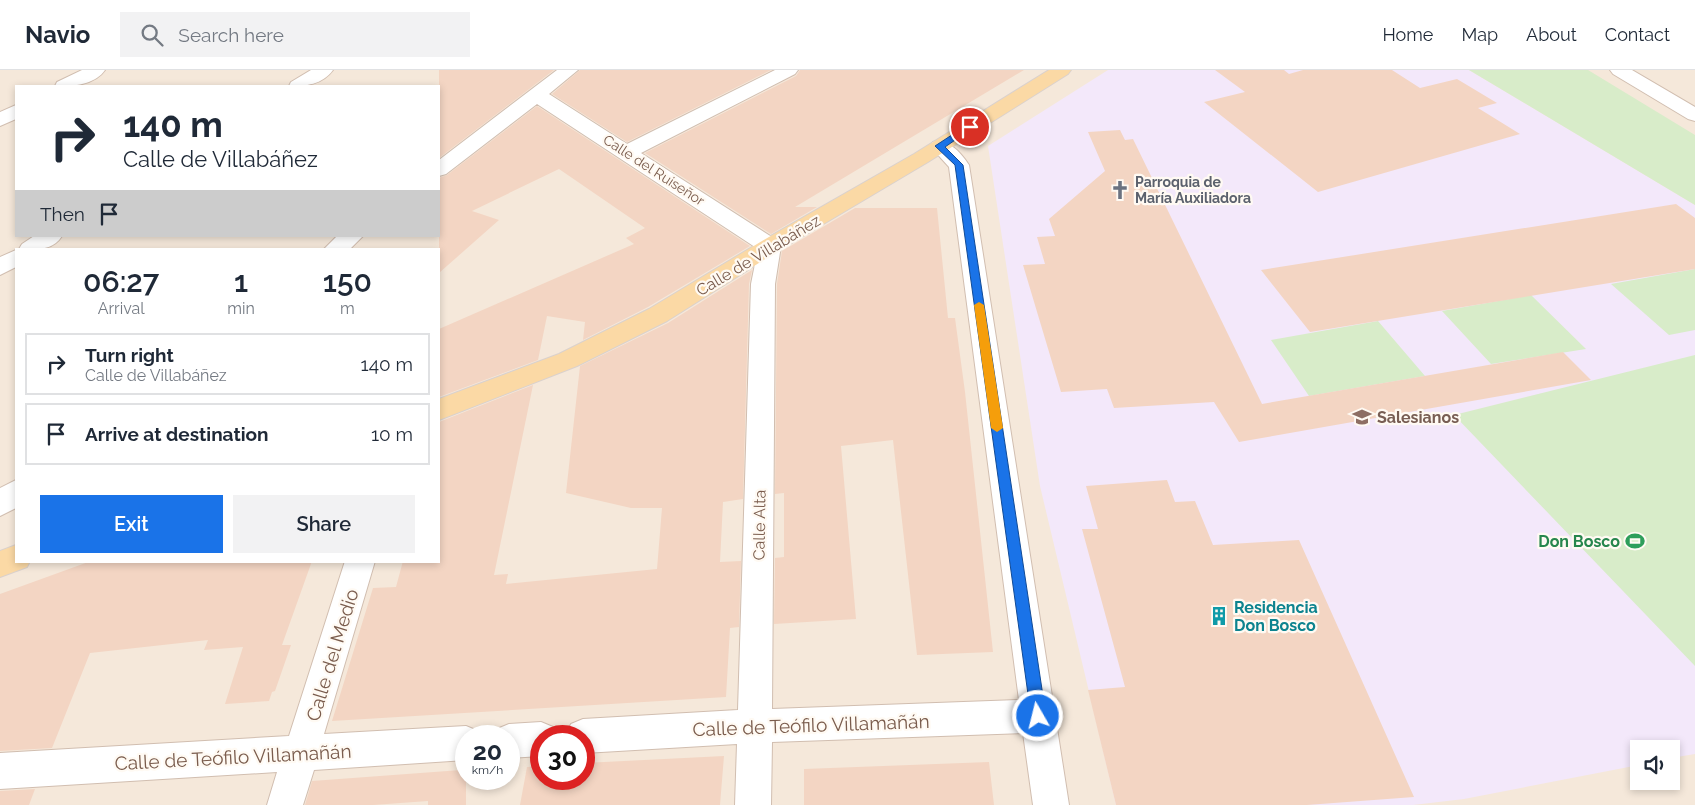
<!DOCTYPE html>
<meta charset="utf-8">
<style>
body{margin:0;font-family:Raleway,sans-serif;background:#f2f2f3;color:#1f2937;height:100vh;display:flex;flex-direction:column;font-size:19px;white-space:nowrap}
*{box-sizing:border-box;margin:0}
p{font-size:16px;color:#747a83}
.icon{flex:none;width:28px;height:28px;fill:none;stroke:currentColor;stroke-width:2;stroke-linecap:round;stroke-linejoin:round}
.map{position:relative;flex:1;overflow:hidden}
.drawer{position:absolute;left:15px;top:178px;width:425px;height:315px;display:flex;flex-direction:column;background:#fff;border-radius:0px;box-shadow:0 2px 8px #0003}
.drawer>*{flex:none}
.hud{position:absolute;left:15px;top:15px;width:425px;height:152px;border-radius:0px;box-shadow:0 2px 8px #0003;background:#fff;color:#1f2937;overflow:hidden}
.fabs{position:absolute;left:1630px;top:670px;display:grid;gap:10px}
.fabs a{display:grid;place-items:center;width:50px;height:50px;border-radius:0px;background:#fff;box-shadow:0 2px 8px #0003;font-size:25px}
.speed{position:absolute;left:455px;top:655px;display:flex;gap:10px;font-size:25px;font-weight:700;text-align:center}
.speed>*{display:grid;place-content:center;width:65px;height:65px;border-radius:50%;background:#fff;box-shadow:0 2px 8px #0003;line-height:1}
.speed small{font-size:12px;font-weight:400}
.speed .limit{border:8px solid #d22;background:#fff;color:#111}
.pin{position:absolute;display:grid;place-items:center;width:42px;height:42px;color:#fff;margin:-21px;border:2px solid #fff;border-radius:50%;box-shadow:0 1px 5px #0007}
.me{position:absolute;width:55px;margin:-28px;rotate:352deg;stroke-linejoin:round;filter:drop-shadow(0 0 4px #0008)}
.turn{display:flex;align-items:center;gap:18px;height:105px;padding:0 25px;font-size:22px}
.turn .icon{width:65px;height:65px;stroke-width:2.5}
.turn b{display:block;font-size:35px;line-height:42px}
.then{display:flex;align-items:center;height:48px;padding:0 25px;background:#0003;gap:10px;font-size:19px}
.eta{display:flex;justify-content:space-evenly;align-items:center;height:85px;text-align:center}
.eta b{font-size:30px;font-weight:600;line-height:35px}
.cta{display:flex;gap:10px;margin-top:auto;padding:10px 25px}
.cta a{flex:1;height:58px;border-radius:0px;background:#1a73e8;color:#fff;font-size:20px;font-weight:600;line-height:58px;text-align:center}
.cta a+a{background:#f2f2f3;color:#1f2937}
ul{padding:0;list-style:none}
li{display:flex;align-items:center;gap:15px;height:62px;margin:0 10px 8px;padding:0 15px;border:2px solid #e0e1e3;border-radius:0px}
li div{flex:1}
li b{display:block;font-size:19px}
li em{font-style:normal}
header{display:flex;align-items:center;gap:30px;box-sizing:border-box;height:70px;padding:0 25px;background:#fff;border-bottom:1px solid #e0e1e3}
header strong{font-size:24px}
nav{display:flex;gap:28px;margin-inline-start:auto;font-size:18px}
.search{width:350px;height:45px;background:#f2f2f3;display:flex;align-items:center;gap:12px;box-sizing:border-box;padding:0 18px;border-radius:0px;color:#747a83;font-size:19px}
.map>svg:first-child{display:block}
.residential{fill:#f5e8da;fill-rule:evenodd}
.education{fill:#f3e8fa}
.green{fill:#d8ecc9}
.building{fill:#f3d5c3}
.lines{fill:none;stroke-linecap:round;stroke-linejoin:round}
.minor-casing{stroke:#d1beb0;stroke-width:2}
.major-casing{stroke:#dad1cd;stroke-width:2}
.minor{fill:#fff;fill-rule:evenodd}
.major{fill:#fbd9a5;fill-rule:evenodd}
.route{fill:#1a73e8;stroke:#114b97}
.slow{fill:#f59e0b}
.labels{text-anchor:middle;stroke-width:4.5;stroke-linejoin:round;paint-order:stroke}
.far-street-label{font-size:14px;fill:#7a5c4d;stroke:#fffaf3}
.far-worship-label{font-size:14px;font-weight:bold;fill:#5b616d;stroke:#fffaf3;text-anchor:start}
.street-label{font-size:16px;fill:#7a5c4d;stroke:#fffaf3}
.education-label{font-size:16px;font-weight:bold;fill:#785e54;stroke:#fffaf3;text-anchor:start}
.leisure-label{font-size:16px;font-weight:bold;fill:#27864d;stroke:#fffaf3;text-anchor:end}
.culture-label{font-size:16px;font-weight:bold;fill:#0d838f;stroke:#fffaf3;text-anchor:start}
.near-street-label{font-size:19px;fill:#7a5c4d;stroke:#fffaf3}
</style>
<header>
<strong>Navio</strong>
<div class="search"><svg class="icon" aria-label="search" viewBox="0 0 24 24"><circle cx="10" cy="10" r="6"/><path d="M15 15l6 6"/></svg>Search here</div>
<nav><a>Home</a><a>Map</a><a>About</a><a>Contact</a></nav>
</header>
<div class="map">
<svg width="1695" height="735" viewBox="0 0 1695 735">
<rect width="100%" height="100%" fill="#fdf6ec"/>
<!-- residential -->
<path class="residential" d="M0,0h1695v735h-1695zM16,16h423v150h-423zM16,179h423v312h-423zM466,666h43v43h-43zM541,666h43v43h-43zM1639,679h32v32h-32z"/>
<!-- education -->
<path class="education" d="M1108,0h361l226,135v549l-24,4v-9h-32v16l-175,34 -51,6h-297l-76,-319 -52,-340z"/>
<!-- green -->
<path class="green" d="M1469,0h119l107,65v70z
M1695,199v61l-26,5 -58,-51z
M1531,225l55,54 -95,15 -49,-53z
M1378,251l47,55 -116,20 -38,-56z
M1695,285v311l-241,-251z"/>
<!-- building -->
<path class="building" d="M439,0h115l-115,88z
M580,0h191l-144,72 -75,-48z
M800,0h224l-229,137h22l-46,27 -126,-81 151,-77z
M1215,0h69l5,4 14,-4h89l28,18 37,-9 40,24 -19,5 42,26 -202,58 -114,-90 41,-10z
M537,36l213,140 -102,61 -65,33 2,-18 -38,-6 -9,44 -99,37v-68l195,-85 -8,-6 19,-10 -86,-59 -87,42 27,9 -60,53v-95l8,-3z
M1120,60l5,10 8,-1 129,265 301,-52 28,28 -352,62 -25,-40 -100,6 -7,-19 -46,3 -38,-127 22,-1 -8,-27 18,-1 -6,-17 56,-48 -17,-39z
M1676,134l19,14v51l-385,63 -49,-62z
M855,138h82l11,110h7l10,74 28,260 -76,3 -24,-215 -52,6 15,173 -82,5 1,-66 9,-1v-64l-9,1 2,-210 5,-33z
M752,200l-3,14 -6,215 -20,3 -3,60 21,-1 -2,66 -9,1 -4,69 -394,24 41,-133 23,-1 7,-26h36v-139l94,-37 -39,190 14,-1 -2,10 151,-15 5,-61h-31l-65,-15 14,-127 88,-43z
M1167,410l8,22 20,-1 18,44 86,-5 115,257 -107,8h-191l-28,-115 37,-3 -43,-158h16l-12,-43z
M91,491h221l-30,84h9l-16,46 -3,1 -3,9 -44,3 18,-57 -39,3 4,-10 -118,13 -38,95 -52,3v-157z
M724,686l-4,49h-200l7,-38 14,-1v13h43v-16z
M989,692l5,43h-190v-36z
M461,700l5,1v34h-38v-4l-55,4h-68l7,-24z
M35,719l-6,16h-29v-14z"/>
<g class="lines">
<!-- minor casing -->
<g class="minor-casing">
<path id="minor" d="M82,0h23c-10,15 -34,17 -50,16l2,-4z
M311,0h22c-11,15 -27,16 -44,16l2,-4z
M557,0h21l-29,24 78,50 148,-74h23l-3,4 -154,79 137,88 3,5 -6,38 -3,425 247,-9 -70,-533 -19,-21 3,-4c15,-4 28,11 36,23l100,640h-36l-10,-72 -251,9 -1,63h-36l2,-61 -153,9v-17h-18l5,-12 12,-5 155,-9 13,-426 7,-35 -221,-145 -91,70 -7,2v-16z
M1610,0h22l63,37v14l-7,-2 -75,-45z
M16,35v14l-16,7v-14z
M34,166h28c-10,16 -27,13 -43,13l3,-5z
M337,166h26l-13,13h-26z
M16,180v17l-16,8v-18z
M16,410v28l-16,8v-28z
M345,491h30l-51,173 142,-8 12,5 3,5h-15v24l-152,10 -11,35h-36l10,-33 -277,17v-36l289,-17z
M541,652l12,5 4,9h-16v20l-32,2v-22h-16l4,-7 12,-5z"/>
</g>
<!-- major casing -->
<g class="major-casing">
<path id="major" d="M1049,0h22l-3,4 -140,88 -150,89 -111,70 -90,45 -138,54v-21l120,-45 90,-45 113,-68 152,-87z
M16,475v16h14l-3,6 -27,10v-26z"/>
</g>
<!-- minor -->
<use href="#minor" class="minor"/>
<!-- major -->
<use href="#major" class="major"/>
</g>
<!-- route -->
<path class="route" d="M967,55l7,2 -29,20 18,18 83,551 -2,5 -6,2 -5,-2 -2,-5 -76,-551 -20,-19z"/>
<!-- slow -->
<path class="slow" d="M979,232l5,3 19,123 -6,4 -6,-4 -17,-123z"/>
<!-- icons -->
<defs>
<g id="church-bare" transform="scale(1.5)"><path d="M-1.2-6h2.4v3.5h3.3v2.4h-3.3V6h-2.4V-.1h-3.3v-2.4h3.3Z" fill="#6b7280" stroke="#fffaf3" stroke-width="2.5" paint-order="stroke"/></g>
<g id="school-bare" transform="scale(1.5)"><path d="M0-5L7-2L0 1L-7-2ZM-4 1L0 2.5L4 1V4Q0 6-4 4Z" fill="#8d6e63" stroke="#fffaf3" stroke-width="2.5" paint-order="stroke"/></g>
<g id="stadium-bare" transform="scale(1.5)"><path d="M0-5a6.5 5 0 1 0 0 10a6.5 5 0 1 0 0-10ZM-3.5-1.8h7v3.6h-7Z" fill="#2e9e5b" stroke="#fffaf3" stroke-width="2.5" paint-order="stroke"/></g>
<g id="building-bare" transform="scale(1.5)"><path d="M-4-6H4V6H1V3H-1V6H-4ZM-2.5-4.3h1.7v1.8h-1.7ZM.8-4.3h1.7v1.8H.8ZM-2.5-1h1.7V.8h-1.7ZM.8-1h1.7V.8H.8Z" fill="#0f9aa8" stroke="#fffaf3" stroke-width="2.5" paint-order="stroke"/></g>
</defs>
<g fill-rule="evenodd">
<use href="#church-bare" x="1120" y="120"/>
<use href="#school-bare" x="1362" y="347"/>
<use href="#stadium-bare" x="1635" y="471"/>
<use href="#building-bare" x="1219" y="546"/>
</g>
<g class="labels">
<!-- far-street labels -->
<g class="far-street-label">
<text transform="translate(654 100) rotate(33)" y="5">Calle del Ruiseñor</text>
</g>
<!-- far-worship labels -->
<g class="far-worship-label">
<text x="1135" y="117">Parroquia de<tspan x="1135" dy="16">María Auxiliadora</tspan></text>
</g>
<!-- street labels -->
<g class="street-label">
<text transform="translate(758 185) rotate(-31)" y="6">Calle de Villabáñez</text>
<text transform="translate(759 455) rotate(-89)" y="6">Calle Alta</text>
</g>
<!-- education labels -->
<g class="education-label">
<text x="1377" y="353">Salesianos</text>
</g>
<!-- leisure labels -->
<g class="leisure-label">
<text x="1620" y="477">Don Bosco</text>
</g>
<!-- culture labels -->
<g class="culture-label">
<text x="1234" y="543">Residencia<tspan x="1234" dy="18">Don Bosco</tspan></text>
</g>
<!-- near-street labels -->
<g class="near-street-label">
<text transform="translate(332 585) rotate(-73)" y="7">Calle del Medio</text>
<text transform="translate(811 655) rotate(-2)" y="7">Calle de Teófilo Villamañán</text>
<text transform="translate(233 687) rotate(-3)" y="7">Calle de Teófilo Villamañán</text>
</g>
</g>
</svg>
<div class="fabs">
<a><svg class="icon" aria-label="sound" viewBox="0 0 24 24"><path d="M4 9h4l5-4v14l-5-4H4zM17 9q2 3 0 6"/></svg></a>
</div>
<div class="speed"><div>20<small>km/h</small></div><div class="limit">30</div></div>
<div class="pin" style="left:970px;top:57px;background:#d93025"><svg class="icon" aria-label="arrive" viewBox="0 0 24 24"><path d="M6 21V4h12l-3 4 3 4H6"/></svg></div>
<svg class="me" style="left:1038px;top:646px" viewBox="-20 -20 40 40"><circle r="17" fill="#1a73e8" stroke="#fff" stroke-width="3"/><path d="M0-11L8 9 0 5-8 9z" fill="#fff"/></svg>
<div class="hud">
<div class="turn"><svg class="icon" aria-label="right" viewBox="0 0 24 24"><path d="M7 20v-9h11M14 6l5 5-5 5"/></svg><div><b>140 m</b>Calle de Villabáñez</div></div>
<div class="then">Then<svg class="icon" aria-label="arrive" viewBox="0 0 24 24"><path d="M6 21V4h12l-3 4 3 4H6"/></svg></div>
</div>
<section class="drawer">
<div class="eta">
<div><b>06:27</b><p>Arrival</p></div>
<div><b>1</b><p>min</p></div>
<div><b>150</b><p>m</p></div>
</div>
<ul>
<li><svg class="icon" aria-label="right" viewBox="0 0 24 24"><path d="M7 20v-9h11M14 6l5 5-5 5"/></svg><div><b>Turn right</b><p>Calle de Villabáñez</p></div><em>140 m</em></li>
<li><svg class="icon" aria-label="arrive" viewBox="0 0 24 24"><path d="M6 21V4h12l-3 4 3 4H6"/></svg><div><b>Arrive at destination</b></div><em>10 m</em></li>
</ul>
<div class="cta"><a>Exit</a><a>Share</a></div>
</section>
</div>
